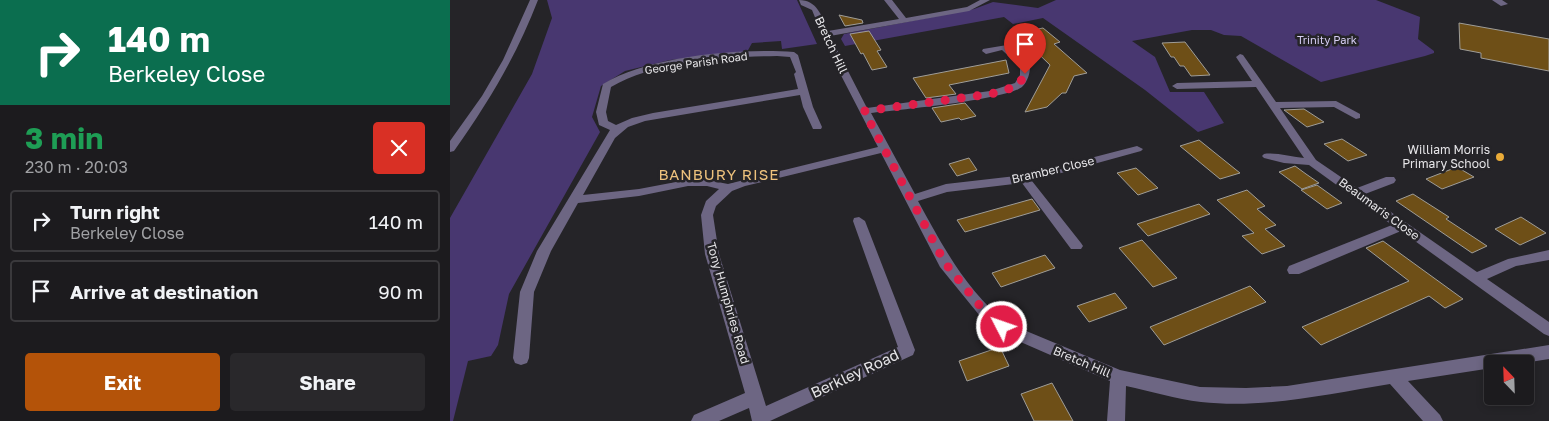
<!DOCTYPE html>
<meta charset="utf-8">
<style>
body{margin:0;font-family:"Golos Text",sans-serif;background:#29282b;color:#f1f3f6;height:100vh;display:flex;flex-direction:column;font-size:19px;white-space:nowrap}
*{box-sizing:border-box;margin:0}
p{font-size:16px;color:#a0a1a4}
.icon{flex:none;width:28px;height:28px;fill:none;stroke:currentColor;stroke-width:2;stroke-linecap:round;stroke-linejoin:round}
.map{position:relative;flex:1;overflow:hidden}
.drawer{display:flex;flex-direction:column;background:#1c1b1e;width:450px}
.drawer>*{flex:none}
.banner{background:#0b6e4f;color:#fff;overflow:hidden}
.needle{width:32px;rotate:337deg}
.tools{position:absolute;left:1034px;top:355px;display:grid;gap:10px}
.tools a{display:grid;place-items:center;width:50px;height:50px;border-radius:5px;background:#1c1b1e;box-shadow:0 2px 8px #0003,0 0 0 1px #3a393c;font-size:25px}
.pin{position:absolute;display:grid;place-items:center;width:42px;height:42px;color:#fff;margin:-51px -21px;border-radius:50% 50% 50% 0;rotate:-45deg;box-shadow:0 0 5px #0007}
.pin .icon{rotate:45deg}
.me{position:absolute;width:55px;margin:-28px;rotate:311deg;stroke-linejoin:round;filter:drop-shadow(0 0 4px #0008)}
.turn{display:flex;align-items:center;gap:18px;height:105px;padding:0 25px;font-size:22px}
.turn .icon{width:65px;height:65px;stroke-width:2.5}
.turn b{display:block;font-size:35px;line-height:42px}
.round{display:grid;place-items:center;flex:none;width:52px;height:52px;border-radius:5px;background:#29282b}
.headline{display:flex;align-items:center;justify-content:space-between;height:85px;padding:0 25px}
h1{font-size:30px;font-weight:700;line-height:38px;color:#1e9e55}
.action{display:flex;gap:10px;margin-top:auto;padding:10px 25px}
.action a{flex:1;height:58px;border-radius:5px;background:#b45309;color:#fff;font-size:20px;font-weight:700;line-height:58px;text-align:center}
.action a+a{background:#29282b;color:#f1f3f6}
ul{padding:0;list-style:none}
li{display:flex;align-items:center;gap:15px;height:62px;margin:0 10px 8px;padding:0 15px;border:2px solid #3a393c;border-radius:5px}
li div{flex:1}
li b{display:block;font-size:19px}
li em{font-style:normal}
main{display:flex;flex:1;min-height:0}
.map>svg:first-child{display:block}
.green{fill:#483770}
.building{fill:#6e4f17;stroke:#9f9d98}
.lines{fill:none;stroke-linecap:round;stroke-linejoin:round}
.minor{fill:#6d6683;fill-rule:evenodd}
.route{stroke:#e11d48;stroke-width:9;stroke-dasharray:0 16.2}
.poi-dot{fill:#e9ab38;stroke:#252428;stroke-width:2}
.labels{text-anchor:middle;stroke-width:5;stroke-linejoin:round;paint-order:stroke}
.far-park-label{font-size:11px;fill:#d5cdf3;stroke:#252428}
.far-street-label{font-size:11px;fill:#e6e5e8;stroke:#252428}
.street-label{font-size:12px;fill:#e6e5e8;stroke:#252428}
.poi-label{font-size:12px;fill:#e6e5e8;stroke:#252428;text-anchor:end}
.quarter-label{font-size:15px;letter-spacing:1px;fill:#eec27d;stroke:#252428}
.near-street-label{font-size:15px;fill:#e6e5e8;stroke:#252428}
</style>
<main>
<section class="drawer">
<div class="banner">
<div class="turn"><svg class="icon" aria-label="right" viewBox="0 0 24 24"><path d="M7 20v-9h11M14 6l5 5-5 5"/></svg><div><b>140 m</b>Berkeley Close</div></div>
</div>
<div class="headline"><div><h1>3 min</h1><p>230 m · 20:03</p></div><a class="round" style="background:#d93025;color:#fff"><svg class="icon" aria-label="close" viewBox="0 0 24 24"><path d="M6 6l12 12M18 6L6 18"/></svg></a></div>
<ul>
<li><svg class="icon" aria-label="right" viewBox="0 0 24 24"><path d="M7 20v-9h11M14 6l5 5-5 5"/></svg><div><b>Turn right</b><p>Berkeley Close</p></div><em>140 m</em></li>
<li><svg class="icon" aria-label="arrive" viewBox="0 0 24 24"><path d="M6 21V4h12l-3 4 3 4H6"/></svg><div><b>Arrive at destination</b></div><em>90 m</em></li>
</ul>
<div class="action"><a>Exit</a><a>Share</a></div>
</section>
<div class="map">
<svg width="1099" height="421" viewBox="0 0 1099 421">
<rect width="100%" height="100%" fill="#252428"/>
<!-- green -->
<path class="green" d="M97,0h250l20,44 -35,5 -1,-8 -29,2 -5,9 -77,8 -45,11 -24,15 -9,31 8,15 -91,162 -11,51 -7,11 -23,5 -15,60h-3v-203l82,-144 20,-56z
M606,0h320l44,17 -2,22 16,12v2l-9,3 -104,26 -80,-46 -17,-1 -13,-5h-19l-60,11 23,16 15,35h34l20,31 -26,9 -53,-42 -102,-72 -30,6 -9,-7 -159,29 -4,-7 3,-5 130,-25 19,-7 45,6z"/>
<!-- building -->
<path class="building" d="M389,15l23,5 1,3 -18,3z
M1009,23l90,16v32l-68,-13v-5l-21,-4z
M593,28l17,14 -6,2 33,29 -13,3 -8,17h-4l-15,14 -22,5 25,-47 -33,-32z
M419,31l12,19 -4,1 10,16 -15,3 -9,-17 -2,1 -11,-20z
M735,42l25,33 -19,1 -7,-10h-4l-6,-9h-3l-9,-14z
M556,60l3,13 -60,12 7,9 -30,4 -13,-20z
M515,103l11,13 -15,4 -2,-2 -18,4 -9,-14z
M854,109l20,13 -17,5 -23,-17z
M892,139l25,16 -19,6 -24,-17z
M749,140l41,33 -20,6 -40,-33z
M519,158l8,12 -20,6 -8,-12z
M845,166l11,8 13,9 -17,6 -23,-17z
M1007,167l17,10 -32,12 -16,-10z
M686,168l10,9 12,11 -20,7 -21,-22z
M867,185l25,18 -15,6 -26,-19z
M797,190l18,16 -8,3 19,16 -11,4 20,17 -23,8 -20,-18 12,-3 -37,-33z
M963,194l36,23 -3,2 41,27 -15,7 -76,-52z
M582,199l8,11 -75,22 -8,-12z
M749,204l11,10 -62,22 -11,-12z
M1071,217l25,16 -26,12 -25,-16z
M692,240l22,24 13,14 -24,9 -34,-39z
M933,241l80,58 -18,9 -16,-12 -108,49 -19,-18 107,-46 -43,-33z
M595,255l10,13 -54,19 -9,-14z
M800,286l16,16 -102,43 -14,-18z
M665,293l12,15 -38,14 -12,-16z
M550,347l9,19 -42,15 -8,-20z
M602,383l21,38h-39l-13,-27z"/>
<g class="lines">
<!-- minor -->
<path class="minor" d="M80,0h8c-21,55 -50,103 -84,151l-4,1v-11l32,-45 21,-36z
M349,0c18,0 23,16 29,31l71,-12 -15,-19h8l14,18 61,-11 13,-7h10l-21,11 -139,25 37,72 123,-17 25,-8 5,-8v-8l-18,-17 -16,4 -4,-3 1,-2 24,-4 23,21c0,7 -2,15 -8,21 -17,13 -124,23 -151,26l44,81 31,-10 79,-9 112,-29 6,3 -2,2 -109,30 49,62 2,3 -2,3h-10l-49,-66 -75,9 -29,9c24,44 49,91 89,122l113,47 80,17 46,1 41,-2 262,-41v14l-32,5h-25v4l-84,13 32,34 3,6h-20l-33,-37c-62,10 -126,25 -189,18 -25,-3 -51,-11 -75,-16l-1,35h-18l3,-40 -96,-42 -17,-8 -13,-10 -44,-54 -59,-114 -136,33 -13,5 -16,15 -3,9 6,39 47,152 132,-59 -45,-126 1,-3 5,-1 6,4 50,129 -2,5 -143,66h-18l-3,-13 -30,13h-28l3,-6 51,-22 -40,-139 -4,-39 5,-14 13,-12 -12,-3h-19l-49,10 -61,7 -27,48 -17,41 -5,66 -2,5 -6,2 -6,-2 -2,-5 7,-66 17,-41 73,-121 -11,-5 -3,-13 7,-28c47,-28 136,-36 191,-32l4,3 15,52 9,20 -1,2h-8l-10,-22 -3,-12 -155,26 -17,6 -13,11 -32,57 56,-6 58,-11 31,6 150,-37 -48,-93 -18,-44 -11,-5zM327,56l13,1 6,15 -2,2 4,15 -145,24 -21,5 -16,7 -8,-4 -2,-9 5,-25c45,-26 114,-30 166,-31z
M1042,0h10l6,4 -7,2z
M790,54l3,1 33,47 60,-1 24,13v4l-4,1 -22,-12 -54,1 36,52 41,28 29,-11h8l2,3 -2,3 -29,11 112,78 31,-13 41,-9v10l-33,6 -29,13 62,43v14l-5,-2 -143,-103 -102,43h-10l-2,-4 2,-4 103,-41 -83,-60 -25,-2 -20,-5 -2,-2 2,-2c10,-2 29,3 40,4l-48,-71 -79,2 -5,-3 5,-3 75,-2 -16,-24z"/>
</g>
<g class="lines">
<!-- route -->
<path class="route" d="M552,327l-13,-10 -44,-54 -81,-152 127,-17 27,-8 7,-12"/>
</g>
<!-- markers -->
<circle class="poi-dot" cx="1050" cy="157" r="5"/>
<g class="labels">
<!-- far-park labels -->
<g class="far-park-label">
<text x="877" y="44">Trinity Park</text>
</g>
<!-- far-street labels -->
<g class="far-street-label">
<text transform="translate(246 63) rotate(-8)" y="4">George Parish Road</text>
</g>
<!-- street labels -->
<g class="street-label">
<text transform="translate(381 45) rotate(65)" y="4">Bretch Hill</text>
<text transform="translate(603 170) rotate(-13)" y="4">Bramber Close</text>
<text transform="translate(929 209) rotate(36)" y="4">Beaumaris Close</text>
<text transform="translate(278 303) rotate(74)" y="4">Tony Humphries Road</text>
<text transform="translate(632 362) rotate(23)" y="4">Bretch Hill</text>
</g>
<!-- poi labels -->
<g class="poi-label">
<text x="1040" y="154">William Morris<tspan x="1040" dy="14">Primary School</tspan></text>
</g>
<!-- quarter labels -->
<g class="quarter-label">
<text x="269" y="180">BANBURY RISE</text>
</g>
<!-- near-street labels -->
<g class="near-street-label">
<text transform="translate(405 374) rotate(-25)" y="5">Berkley Road</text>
</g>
</g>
</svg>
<div class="tools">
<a><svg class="needle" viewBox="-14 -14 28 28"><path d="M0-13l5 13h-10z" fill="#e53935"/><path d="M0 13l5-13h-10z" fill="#a0a1a4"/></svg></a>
</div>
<div class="pin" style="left:575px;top:74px;background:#d93025"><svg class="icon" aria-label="arrive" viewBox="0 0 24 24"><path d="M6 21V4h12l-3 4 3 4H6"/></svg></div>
<svg class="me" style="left:552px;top:327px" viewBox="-20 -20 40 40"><circle r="17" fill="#e11d48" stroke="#fff" stroke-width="3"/><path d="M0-11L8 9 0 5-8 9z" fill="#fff"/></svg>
</div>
</main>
